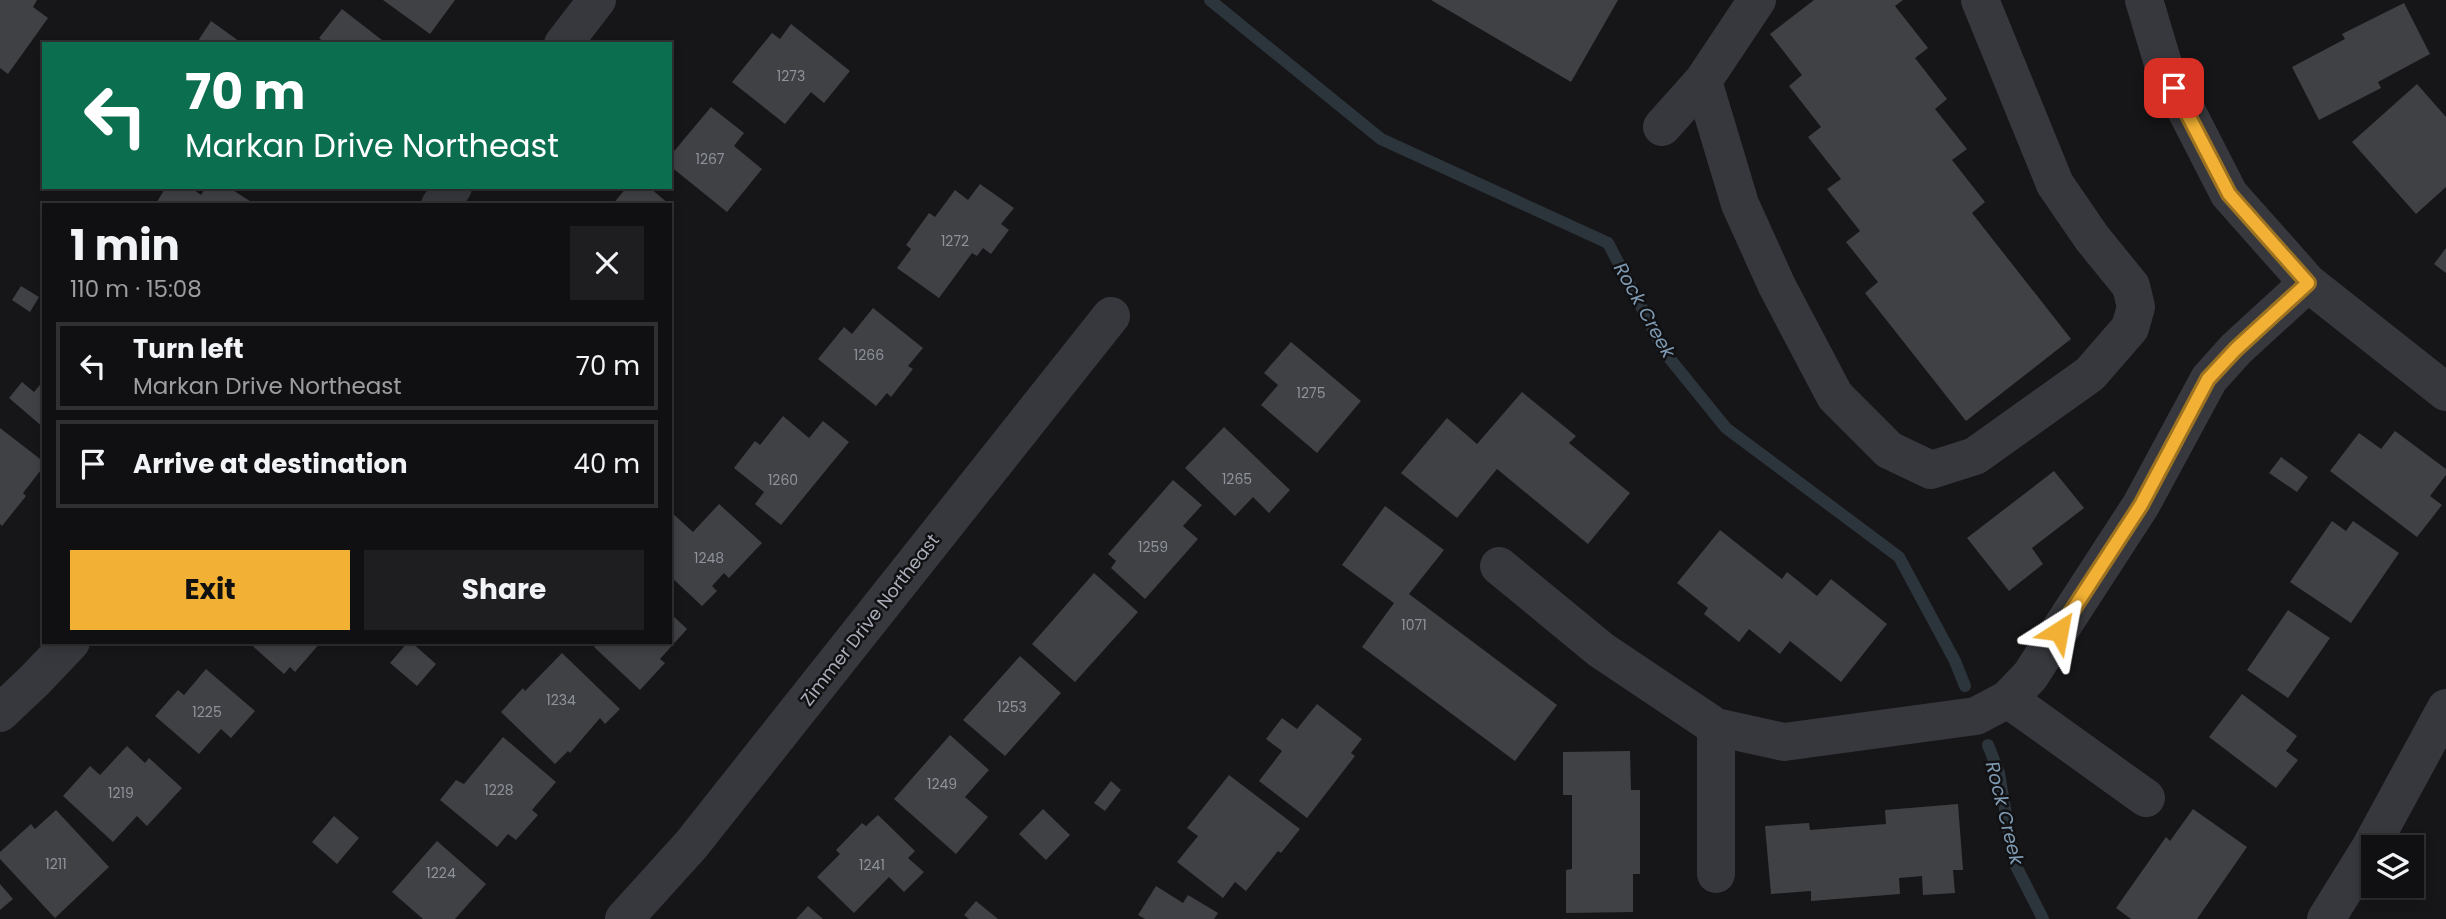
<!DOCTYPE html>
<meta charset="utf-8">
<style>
body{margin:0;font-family:Poppins,sans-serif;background:#1e1e20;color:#f1f3f6;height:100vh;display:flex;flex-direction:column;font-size:26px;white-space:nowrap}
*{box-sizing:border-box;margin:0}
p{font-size:23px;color:#9c9d9f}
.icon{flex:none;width:38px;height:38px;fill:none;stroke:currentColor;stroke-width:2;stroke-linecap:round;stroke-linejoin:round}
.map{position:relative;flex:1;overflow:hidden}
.side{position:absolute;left:42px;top:203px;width:630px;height:441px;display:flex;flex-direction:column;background:#101012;border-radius:0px;box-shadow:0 4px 10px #0003,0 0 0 2px #303032}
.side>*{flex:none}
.hud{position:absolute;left:42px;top:42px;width:630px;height:147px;border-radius:0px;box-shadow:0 4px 10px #0003,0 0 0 2px #303032;background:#0b6e4f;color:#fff;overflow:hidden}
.fabs{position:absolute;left:2361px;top:835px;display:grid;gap:14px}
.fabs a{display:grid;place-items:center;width:63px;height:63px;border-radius:0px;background:#101012;box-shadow:0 4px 10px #0003,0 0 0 2px #303032;font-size:35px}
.pin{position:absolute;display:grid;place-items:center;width:60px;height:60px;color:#fff;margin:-30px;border-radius:14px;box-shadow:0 4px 10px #0006}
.me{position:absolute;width:77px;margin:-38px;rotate:34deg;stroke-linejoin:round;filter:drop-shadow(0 0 5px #0008)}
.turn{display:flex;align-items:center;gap:24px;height:147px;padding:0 28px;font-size:32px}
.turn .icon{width:91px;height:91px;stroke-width:2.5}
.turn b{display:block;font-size:49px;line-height:60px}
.round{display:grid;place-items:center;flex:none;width:74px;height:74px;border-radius:0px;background:#1e1e20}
.head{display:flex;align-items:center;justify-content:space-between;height:119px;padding:0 28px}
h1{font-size:42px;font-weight:700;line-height:52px}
.button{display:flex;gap:14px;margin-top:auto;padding:14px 28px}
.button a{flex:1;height:80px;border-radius:0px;background:#f2b134;color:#111;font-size:28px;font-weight:700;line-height:80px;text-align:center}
.button a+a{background:#1e1e20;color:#f1f3f6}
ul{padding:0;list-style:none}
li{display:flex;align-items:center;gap:21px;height:88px;margin:0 14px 10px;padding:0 14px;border:4px solid #303032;border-radius:0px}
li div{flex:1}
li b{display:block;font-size:26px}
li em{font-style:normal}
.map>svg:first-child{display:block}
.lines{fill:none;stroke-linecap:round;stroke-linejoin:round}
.stream{stroke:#2c353c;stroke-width:12}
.building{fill:#404145}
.minor{stroke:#37383d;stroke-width:38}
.route-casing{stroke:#9d7322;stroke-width:18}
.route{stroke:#f2b134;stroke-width:12}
.labels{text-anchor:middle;stroke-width:5;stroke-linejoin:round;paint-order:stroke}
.number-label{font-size:14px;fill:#8e929b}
.street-label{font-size:18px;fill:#a8adb8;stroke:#111113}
.water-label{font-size:19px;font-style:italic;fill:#7f9bb3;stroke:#111113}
</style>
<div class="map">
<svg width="2446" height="919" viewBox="0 0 2446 919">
<rect width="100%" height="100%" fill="#161618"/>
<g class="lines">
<!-- stream -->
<path class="stream" d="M1210,0l171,139 227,104 58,111 60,74 173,129 56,104 10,25
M1988,745l11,28 15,89 29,57"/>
</g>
<!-- building -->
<path class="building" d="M0,0h37l-4,7 15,11 -40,56 -8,-6z
M383,0h72l-25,34z
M1431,0h187l-47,82z
M1814,0h89l-8,6 33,42 -13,10 32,41 -12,10 32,40 -15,11 33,42 -13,11 99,126 -105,82 -101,-128 13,-11 -32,-40 14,-11 -33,-42 14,-10 -33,-42 13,-10 -32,-41 13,-11 -32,-41z
M2404,3l26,51 -52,28 3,6 -62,32 -27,-53 53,-28 -3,-5z
M342,9l45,35h-61l-7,-6z
M211,21l32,23h-47z
M791,24l59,47 -26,32 -13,-11 -26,32 -53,-42 40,-49 8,6z
M2417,84l29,33v70l-30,27 -64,-72z
M711,107l33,26 -10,13 28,23 -35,43 -57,-46v-10z
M980,184l34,24 -13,16 8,6 -18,24 -8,-6 -6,8 -5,-3 -33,45 -42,-30 14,-19 -5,-4 23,-32 6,4 20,-27 13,10z
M166,187h24l11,8 5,-8h22l28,18h-101z
M627,187h22l21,18h-58z
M2446,248v25l-12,-9z
M21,286l18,11 -9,15 -18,-12z
M873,308l50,40 -15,18 5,3 -22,28 -4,-4 -11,13 -58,-47 26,-32 8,7z
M1291,342l70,59 -44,52 -56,-48 17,-20 -14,-12z
M44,380v48l-35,-30 13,-16 12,10z
M1522,392l54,44 -7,7 61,50 -42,51 -91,-75 -40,49 -56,-45 46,-55 30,26z
M783,416l26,22 14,-17 26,21 -68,83 -26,-21 9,-12 -30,-24 21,-27 5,4z
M1224,427l66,63 -21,23 -16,-16 -18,19 -50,-48z
M0,428l44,34v4l-21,27 3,3 -24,30 -2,-2z
M2395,431l51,38v6l-16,21 12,9 -25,32 -87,-66 29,-38 22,16z
M2281,457l27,20 -11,15 -28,-19z
M2054,471l30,37 -52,40 11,16 -34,27 -42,-53z
M1173,480l29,25 -19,21 15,13 -53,60 -34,-31 5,-7 -8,-7z
M719,504l43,39 -33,35 -5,-5 -12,13 5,5 -15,15 -32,-30v-65l23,21z
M1385,506l59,44 -35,44 148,111 -42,56 -153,-114 32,-44 -52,-38z
M2332,521l14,10 7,-10 46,32 -48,70 -61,-41z
M1720,530l62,49 5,-7 30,24 14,-17 56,45 -46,58 -51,-41 -10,13 -31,-25 -10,13 -35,-28 4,-6 -31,-25z
M1094,573l44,39 -63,70 -43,-38z
M2288,610l42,28 -42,60 -41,-28z
M670,613l17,16 -27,30 5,4 -25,27 -46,-43 4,-5h72z
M248,642h73l-26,30 -5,-5 -6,7z
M408,642h3l25,22 -19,22 -27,-23z
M562,653l58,56 -15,15 -5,-6 -30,35 -2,-2 -13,13 -54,-52 22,-24 2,3z
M1020,656l41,37 -56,63 -42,-36z
M206,669l49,42 -24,27 -10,-9 -22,25 -44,-38 23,-26 6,5z
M2242,694l55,42 -11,15 12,9 -22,28 -67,-51z
M1317,704l45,35 -11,14 4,3 -48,62 -48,-37 23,-30 -16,-12 16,-21 15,11z
M950,735l39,35 -24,27 23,20 -32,37 -62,-55z
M503,737l53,45 -24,28 6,5 -22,25 -8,-6 -11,13 -57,-47 16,-20 8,4z
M127,746l18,17 4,-5 33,30 -35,38 -10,-10 -24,26 -50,-46 27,-30 10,9z
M1630,751l1,39h9v84h-7v38l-67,1v-43l6,-1v-74h-9v-43z
M1229,775l71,54 -19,24 -3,-2 -32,40 -11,-9 -12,16 -46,-36 21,-26 -11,-8z
M1111,781l10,9 -16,21 -11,-8z
M1958,804l5,66h-10l2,23 -32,2 -1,-19 -23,2 1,16 -89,7v-10l-40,3 -6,-68 44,-3 1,7 76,-6 -1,-14z
M1043,809l27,26 -24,25 -27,-26z
M2193,809l54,38 -50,72h-66l-15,-11 50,-71 4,4z
M56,810l53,57 -54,51 -55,-59v-7l31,-28 4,5z
M878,815l37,36 -7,7 16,14 -20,20 -15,-15 -35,36 -37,-36 23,-23 -4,-4 26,-27 4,3z
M334,816l25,22 -22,26 -25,-22z
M437,841l49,43 -31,35h-32l-31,-27z
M0,884l13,15 -13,11z
M1156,886l27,17 5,-8 30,18 -4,6h-69l-7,-4z
M976,901l22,18h-29l-5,-4z
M808,906l15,13h-27z"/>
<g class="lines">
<!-- minor -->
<path class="minor" d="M2144,0l20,67 65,127 79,89 138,109
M563,44l34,-44
M1703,81l37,123 37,82 58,110 54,54 42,20 44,-14 115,-82 40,-46 6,-21 -5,-21 -39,-48 -37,-54 -75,-184
M1662,127l41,-46 54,-81
M440,205l13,-18
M1499,566l102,84 115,77 68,15 192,-26 32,-17 22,-23 111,-171 68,-126 27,-30 72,-66
M2008,699l138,99
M0,713l35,-33 36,-38
M1716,874v-147
M624,919l67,-74 420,-529
M2326,919l44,-71 76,-140"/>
</g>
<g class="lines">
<!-- route casing -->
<g class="route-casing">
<path id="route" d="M2059,631l82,-126 67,-126 28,-30 72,-66 -79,-89 -55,-106"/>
</g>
<!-- route -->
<use href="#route" class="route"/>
</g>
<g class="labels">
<!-- number labels -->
<g class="number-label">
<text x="791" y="81">1273</text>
<text x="710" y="164">1267</text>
<text x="955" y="246">1272</text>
<text x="869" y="360">1266</text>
<text x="1311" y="398">1275</text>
<text x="1237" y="484">1265</text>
<text x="783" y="485">1260</text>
<text x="1153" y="552">1259</text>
<text x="709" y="563">1248</text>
<text x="1414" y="630">1071</text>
<text x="561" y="705">1234</text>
<text x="1012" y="712">1253</text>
<text x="207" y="717">1225</text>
<text x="942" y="789">1249</text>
<text x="499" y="795">1228</text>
<text x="121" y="798">1219</text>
<text x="56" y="869">1211</text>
<text x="872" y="870">1241</text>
<text x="441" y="878">1224</text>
</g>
<!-- street labels -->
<g class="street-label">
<text transform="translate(870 620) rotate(-52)" y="6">Zimmer Drive Northeast</text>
</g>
<!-- water labels -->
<g class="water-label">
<text transform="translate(1645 310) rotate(61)" y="7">Rock Creek</text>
<text transform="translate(2005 813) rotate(76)" y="7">Rock Creek</text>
</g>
</g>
</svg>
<div class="fabs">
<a><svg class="icon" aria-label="layers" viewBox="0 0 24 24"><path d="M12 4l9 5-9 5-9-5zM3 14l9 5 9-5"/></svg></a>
</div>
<div class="pin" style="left:2174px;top:88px;background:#d93025"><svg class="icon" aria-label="arrive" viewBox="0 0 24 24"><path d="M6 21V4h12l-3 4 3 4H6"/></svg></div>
<svg class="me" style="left:2059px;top:631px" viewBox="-20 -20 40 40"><path d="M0-17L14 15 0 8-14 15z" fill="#f2b134" stroke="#fff" stroke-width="4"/></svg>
<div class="hud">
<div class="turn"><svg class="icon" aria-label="left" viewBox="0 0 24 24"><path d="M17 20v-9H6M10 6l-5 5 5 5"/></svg><div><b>70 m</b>Markan Drive Northeast</div></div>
</div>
<section class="side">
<div class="head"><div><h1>1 min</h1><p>110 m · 15:08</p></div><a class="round"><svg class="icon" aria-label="close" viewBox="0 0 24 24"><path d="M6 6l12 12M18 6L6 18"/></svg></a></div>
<ul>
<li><svg class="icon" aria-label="left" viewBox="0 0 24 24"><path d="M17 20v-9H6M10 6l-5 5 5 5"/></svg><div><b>Turn left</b><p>Markan Drive Northeast</p></div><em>70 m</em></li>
<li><svg class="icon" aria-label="arrive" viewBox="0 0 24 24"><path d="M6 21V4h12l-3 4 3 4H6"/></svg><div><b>Arrive at destination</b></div><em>40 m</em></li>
</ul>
<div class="button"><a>Exit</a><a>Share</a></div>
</section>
</div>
